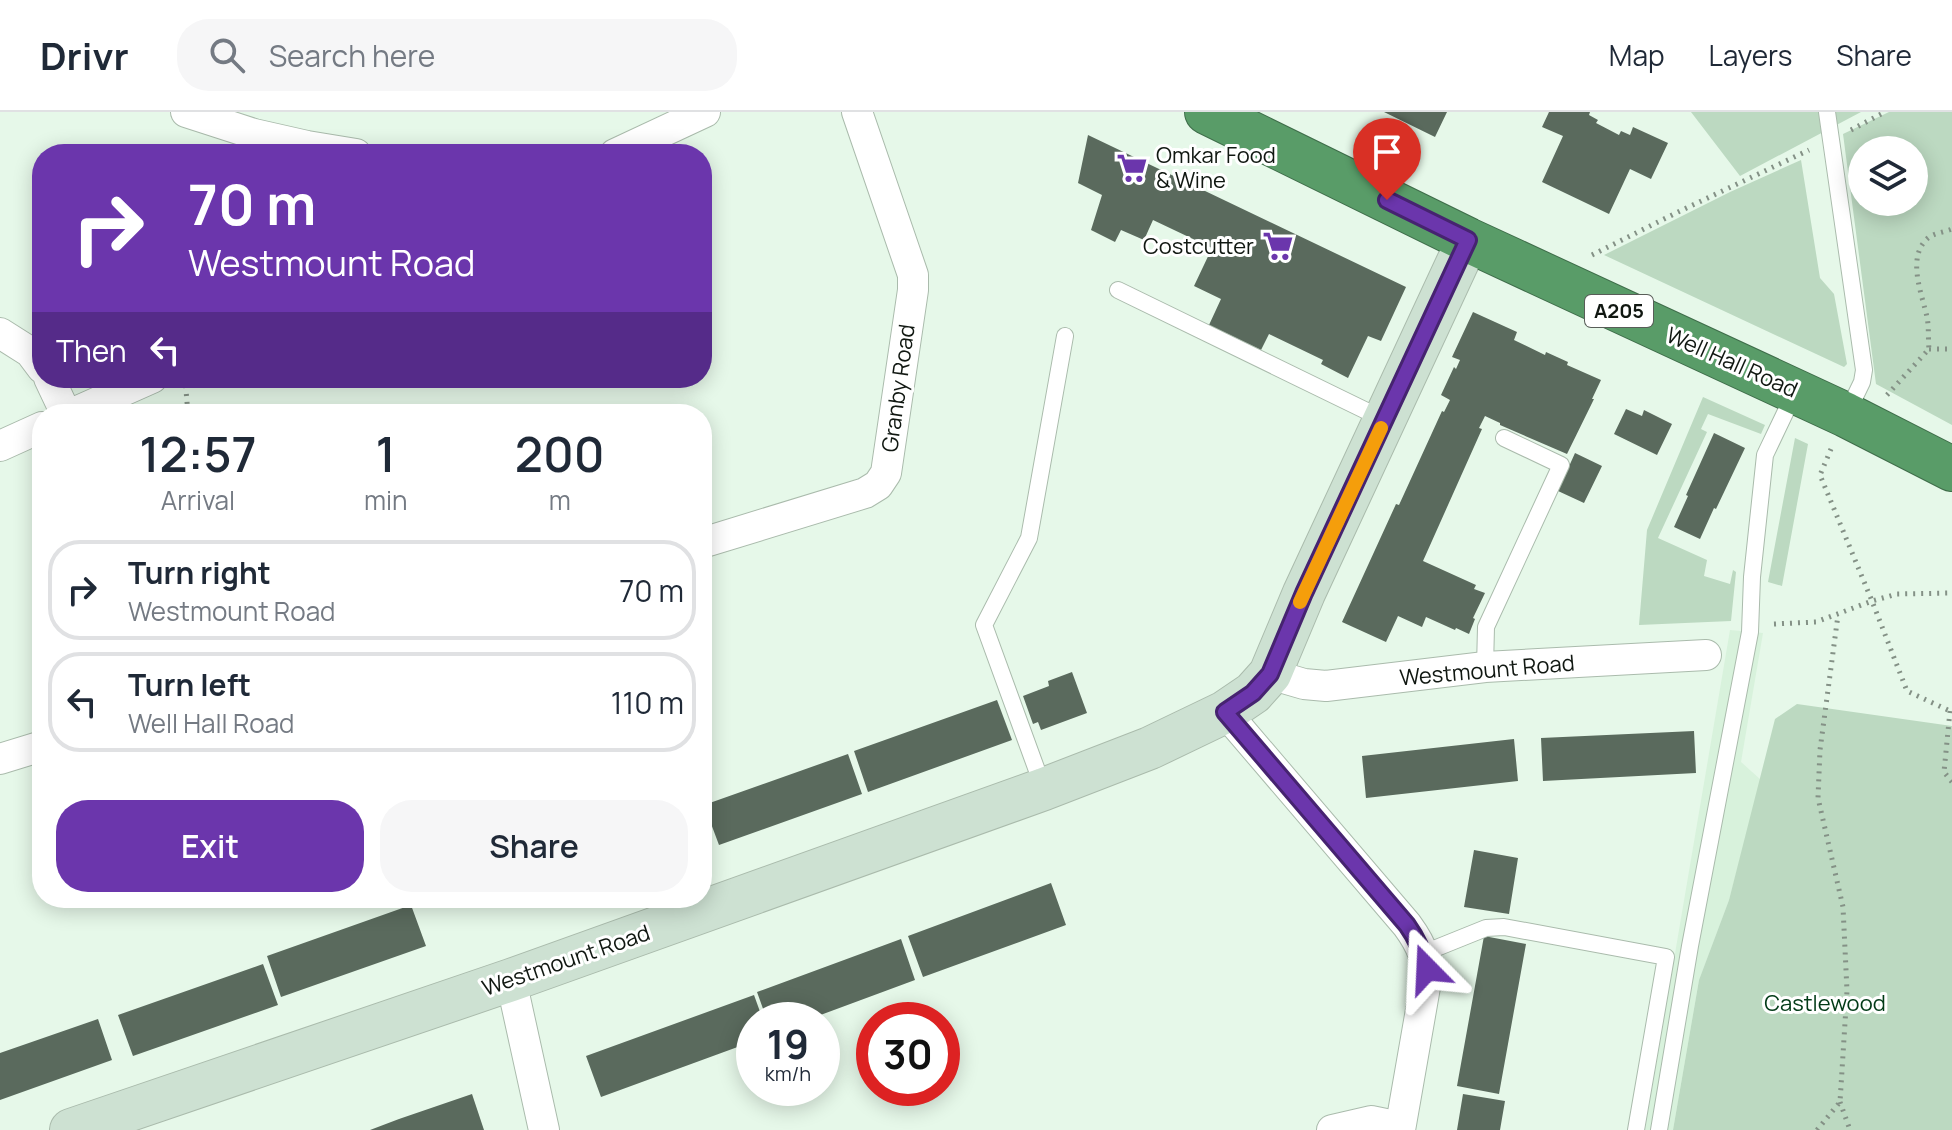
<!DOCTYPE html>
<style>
body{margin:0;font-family:Manrope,sans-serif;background:#f6f6f7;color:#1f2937;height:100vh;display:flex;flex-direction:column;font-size:30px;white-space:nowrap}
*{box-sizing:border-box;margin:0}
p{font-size:26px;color:#747a83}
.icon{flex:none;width:44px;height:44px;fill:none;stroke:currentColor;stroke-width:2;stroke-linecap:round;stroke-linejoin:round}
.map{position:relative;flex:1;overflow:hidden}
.side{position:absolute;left:32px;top:292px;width:680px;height:504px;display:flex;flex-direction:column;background:#fff;border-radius:32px;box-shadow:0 4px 20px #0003}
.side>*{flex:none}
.banner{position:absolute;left:32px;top:32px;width:680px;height:244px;border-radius:32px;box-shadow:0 4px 20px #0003;background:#6b36ac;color:#fff;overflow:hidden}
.tools{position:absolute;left:1848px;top:24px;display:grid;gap:16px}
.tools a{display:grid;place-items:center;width:80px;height:80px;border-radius:50%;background:#fff;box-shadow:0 4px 20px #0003;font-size:40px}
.speed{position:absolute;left:736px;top:890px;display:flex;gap:16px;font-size:40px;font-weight:700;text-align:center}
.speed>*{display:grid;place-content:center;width:104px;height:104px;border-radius:50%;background:#fff;box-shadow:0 4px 20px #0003;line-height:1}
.speed small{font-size:20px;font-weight:400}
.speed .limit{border:12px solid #d22;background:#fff;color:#111}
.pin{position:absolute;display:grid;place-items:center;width:68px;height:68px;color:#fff;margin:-82px -34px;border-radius:50% 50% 50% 0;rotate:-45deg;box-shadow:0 0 8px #0007}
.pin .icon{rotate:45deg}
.me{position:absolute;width:88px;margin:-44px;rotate:339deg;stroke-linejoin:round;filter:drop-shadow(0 0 6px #0008)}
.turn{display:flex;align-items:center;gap:28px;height:168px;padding:0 24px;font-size:36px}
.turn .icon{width:104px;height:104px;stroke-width:2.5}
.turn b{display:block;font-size:56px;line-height:68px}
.then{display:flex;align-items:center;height:76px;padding:0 24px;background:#0003;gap:16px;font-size:30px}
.eta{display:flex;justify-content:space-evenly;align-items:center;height:136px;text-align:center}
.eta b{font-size:48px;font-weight:600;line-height:56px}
.cta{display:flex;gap:16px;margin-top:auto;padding:16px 24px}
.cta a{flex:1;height:92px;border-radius:32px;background:#6b36ac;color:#fff;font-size:32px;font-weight:600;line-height:92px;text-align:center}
.cta a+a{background:#f6f6f7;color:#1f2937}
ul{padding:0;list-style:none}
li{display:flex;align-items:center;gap:24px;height:100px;margin:0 16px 12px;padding:0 8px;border:4px solid #e0e1e3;border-radius:32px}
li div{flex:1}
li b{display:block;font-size:30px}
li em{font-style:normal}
header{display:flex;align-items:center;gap:48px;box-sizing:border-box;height:112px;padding:0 40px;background:#fff;border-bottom:2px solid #e0e1e3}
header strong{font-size:38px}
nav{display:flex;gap:44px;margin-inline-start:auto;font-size:28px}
.search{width:560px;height:72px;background:#f6f6f7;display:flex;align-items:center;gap:20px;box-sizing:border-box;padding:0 28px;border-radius:32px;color:#747a83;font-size:30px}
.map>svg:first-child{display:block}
.built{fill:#d8f2dc}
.green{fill:#bcd9c1;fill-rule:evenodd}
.building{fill:#5a6a5d}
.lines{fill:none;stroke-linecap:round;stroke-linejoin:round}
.lane-casing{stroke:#aabbac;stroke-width:18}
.street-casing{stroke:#aabbac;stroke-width:32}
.secondary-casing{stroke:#aabbac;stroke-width:44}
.highway-casing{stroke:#3f6d4a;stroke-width:46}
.path{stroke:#849186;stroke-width:5;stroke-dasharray:2 6;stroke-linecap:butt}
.lane{stroke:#fff;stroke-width:16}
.street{stroke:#fff;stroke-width:30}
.secondary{stroke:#cde1d2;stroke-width:42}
.highway{stroke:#599c68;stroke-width:44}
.route-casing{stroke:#462370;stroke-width:20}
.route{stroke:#6b36ac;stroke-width:14}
.slow{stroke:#f59e0b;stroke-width:14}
.labels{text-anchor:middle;stroke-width:6;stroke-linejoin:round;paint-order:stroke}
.shield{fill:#fff;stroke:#585d58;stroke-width:2}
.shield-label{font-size:20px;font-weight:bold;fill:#101711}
.poi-label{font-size:22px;fill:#101711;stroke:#fff;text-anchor:start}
.street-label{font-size:22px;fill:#101711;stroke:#fff}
.park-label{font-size:22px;fill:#013a16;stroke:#fff}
</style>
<header>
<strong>Drivr</strong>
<div class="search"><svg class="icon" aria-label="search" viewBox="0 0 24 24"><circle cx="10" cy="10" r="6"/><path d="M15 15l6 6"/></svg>Search here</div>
<nav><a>Map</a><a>Layers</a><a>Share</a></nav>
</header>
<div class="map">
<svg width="1952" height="1018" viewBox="0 0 1952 1018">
<rect width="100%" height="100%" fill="#e6f8e9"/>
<!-- built -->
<path class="built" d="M1730,518l33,3 -22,129 20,18 -32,120 -30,80 -26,150h-28z"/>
<!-- green -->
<path class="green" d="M1691,0h170l-121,64z
M1889,0h63v313l-76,-41 -33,-250zM1914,38v52h-52v-52z
M1801,48l19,118 14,16 13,70 -3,3 -240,-112 126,-63z
M1703,285l62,28 -4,9 -53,-20 -7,15 6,3 -49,106 49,22 -3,16 26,8 3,-14 3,2 -5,49 -92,4 8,-95z
M1795,326l13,6 -26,142 -14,-4z
M1797,592l155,22v404h-279l26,-150 30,-80 46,-181z"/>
<!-- building -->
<path class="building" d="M1384,0h63l-12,25z
M1549,0h41l-1,3 9,5 -2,3 23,12 2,-4 9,4 3,-8 35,16 -17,36 -21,-10 -21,45 -67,-32 21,-46 -21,-9z
M1088,23l318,152 -25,54 -13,-5 -20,42 -27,-14 2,-4 -54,-26 -8,16 -52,-25 12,-26 -27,-13 18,-38 -59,-28 -9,20 -23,-10 -6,12 -24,-12 11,-35 -24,-12z
M1473,200l44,20 -3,8 31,15 1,-3 22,10 -1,3 34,15 -9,19h2l-27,55 -67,-29v-2l-15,-7 -6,12 3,1 -59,132 53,24 -2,4 11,4 -12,25 2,1 -6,15 -13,-6 -1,2 -29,-13 -4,10 -24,-11 -12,26 -44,-20 54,-118 3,1 43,-94 2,1 6,-12 -9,-5 13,-28 2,2 4,-9 -8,-3z
M1626,297l16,7 2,-6 28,14 -15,31 -43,-21z
M1714,321l31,15 -29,61 -2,-1 -14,31 -26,-12 14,-31 -2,-1z
M1575,341l27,13 -18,37 -26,-12z
M1072,560l15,41 -46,17 -3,-8 -5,2 -10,-28 26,-10 -1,-5z
M997,588l15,40 -144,52 -14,-41z
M1694,619l2,42 -153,8 -2,-43z
M1514,627l4,42 -152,17 -4,-42z
M848,642l14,40 -143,51 -15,-40z
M1474,738l44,8 -9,56 -45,-7z
M1051,771l15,42 -143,52 -15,-41z
M411,793l15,41 -145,51 -14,-41z
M1484,824l42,8 -27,150 -42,-8z
M901,827l14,41 -108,40h-40l-10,-28z
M263,852l15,41 -145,51 -15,-41z
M754,883l9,25h-9v21l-153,56 -15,-41z
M98,907l14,41 -112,40v-47z
M472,982l12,36h-114l29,-11z
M1463,982l42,7 -5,29h-43z"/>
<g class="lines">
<!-- lane casing -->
<g class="lane-casing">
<path id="lane" d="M1827,0l37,258 -2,12 -15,31
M1118,178l265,129
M1485,555l1,-40 75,-162 -57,-27
M1043,675l-59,-162 45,-87 36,-202
M1424,841l62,-25 18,-1 162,30 -30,173
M1659,1018l31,-184 60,-314 2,-55 13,-122 30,-63"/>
</g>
<!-- street casing -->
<g class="street-casing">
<path id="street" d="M186,0l68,22 53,12 49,8
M615,42l90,-42
M0,221l30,19 12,16
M49,266l17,36
M71,302l81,-36
M0,334l42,-19
M702,431l163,-50 13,-8 8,-12 27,-183v-15l-56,-163
M1270,562l34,10 22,2 159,-19 221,-12
M1225,600l182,213c16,22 21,35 18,62l-25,143
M0,647l42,-13
M511,868l33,150
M1332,1018l39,-9 29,6"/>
</g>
<!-- secondary casing -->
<g class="secondary-casing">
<path id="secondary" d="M71,1018l440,-150 533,-191 106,-41 75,-36 28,-19 17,-19 34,-81 164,-353"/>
</g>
<!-- highway casing -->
<g class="highway-casing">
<path id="highway" d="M1207,0l261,128 378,175 106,54"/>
</g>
<!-- path -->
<path class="path" d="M1851,18l34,-18
M1592,143l86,-43 131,-62
M1929,237h23
M185,266l3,36
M1887,283l42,-46c-1,-10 0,-22 -2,-32 -5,-23 -21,-60 1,-79 6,-5 17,-6 24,-9
M1831,337l-11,26 52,126 35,90 43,20 2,-1
M1774,512l42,-2 56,-21 25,-7 55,-1
M1950,599l-6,61 8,10
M1840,990l10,28
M1817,1018l23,-28 7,-111 -4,-84 -25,-109 2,-48 18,-135"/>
<!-- lane -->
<use href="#lane" class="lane"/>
<!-- street -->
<use href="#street" class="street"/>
<!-- secondary -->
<use href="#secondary" class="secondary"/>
<!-- highway -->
<use href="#highway" class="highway"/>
</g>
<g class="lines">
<!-- route casing -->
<g class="route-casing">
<path id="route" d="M1387,88l81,40 -164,353 -34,81 -17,19 -28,19 182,213c10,14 16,27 20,44"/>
</g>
<!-- route -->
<use href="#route" class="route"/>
<!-- slow -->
<path class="slow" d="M1300,490l81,-174"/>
</g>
<!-- icons -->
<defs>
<g id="supermarket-bare" transform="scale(2.4)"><path d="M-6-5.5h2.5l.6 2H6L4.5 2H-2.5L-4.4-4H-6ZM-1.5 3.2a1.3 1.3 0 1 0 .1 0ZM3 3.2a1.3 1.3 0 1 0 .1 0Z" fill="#6b36ac" stroke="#fff" stroke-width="2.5" paint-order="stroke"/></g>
</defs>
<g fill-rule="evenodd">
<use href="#supermarket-bare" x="1132" y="56"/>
<use href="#supermarket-bare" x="1278" y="134"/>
</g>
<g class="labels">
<!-- shield labels -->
<rect class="shield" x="1585" y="183" width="68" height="32" rx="6"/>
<g class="shield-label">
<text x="1619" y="206">A205</text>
</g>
<!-- poi labels -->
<g class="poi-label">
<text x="1156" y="51">Omkar Food<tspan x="1156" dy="25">&amp; Wine</tspan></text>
<text x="1254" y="142" text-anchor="end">Costcutter</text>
</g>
<!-- street labels -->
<g class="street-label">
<text transform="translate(1732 250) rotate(24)" y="8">Well Hall Road</text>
<text transform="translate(898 276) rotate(-82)" y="8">Granby Road</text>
<text transform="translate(1487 558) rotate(-5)" y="8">Westmount Road</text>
<text transform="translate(566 848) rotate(-19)" y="8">Westmount Road</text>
</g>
<!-- park labels -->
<g class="park-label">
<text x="1825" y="899">Castlewood</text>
</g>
</g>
</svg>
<div class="tools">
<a><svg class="icon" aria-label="layers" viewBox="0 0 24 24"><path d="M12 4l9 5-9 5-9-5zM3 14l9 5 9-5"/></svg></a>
</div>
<div class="speed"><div>19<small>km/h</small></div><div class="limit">30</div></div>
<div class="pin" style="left:1387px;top:88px;background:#d93025"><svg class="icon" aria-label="arrive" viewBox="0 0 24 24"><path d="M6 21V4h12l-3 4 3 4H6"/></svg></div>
<svg class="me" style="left:1427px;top:857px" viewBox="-20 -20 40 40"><path d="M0-17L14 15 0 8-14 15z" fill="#6b36ac" stroke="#fff" stroke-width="4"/></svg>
<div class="banner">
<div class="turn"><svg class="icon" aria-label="right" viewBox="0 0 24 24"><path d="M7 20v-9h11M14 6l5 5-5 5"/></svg><div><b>70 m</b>Westmount Road</div></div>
<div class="then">Then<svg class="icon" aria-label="left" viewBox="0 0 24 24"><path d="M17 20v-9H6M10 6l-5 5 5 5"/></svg></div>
</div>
<section class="side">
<div class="eta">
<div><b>12:57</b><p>Arrival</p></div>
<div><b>1</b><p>min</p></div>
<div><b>200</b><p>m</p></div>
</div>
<ul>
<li><svg class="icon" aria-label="right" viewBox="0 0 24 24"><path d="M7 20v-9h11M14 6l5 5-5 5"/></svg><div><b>Turn right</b><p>Westmount Road</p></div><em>70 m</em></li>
<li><svg class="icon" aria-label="left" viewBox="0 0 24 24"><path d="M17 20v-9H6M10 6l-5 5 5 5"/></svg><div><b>Turn left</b><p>Well Hall Road</p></div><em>110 m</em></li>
</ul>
<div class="cta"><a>Exit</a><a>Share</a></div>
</section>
</div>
